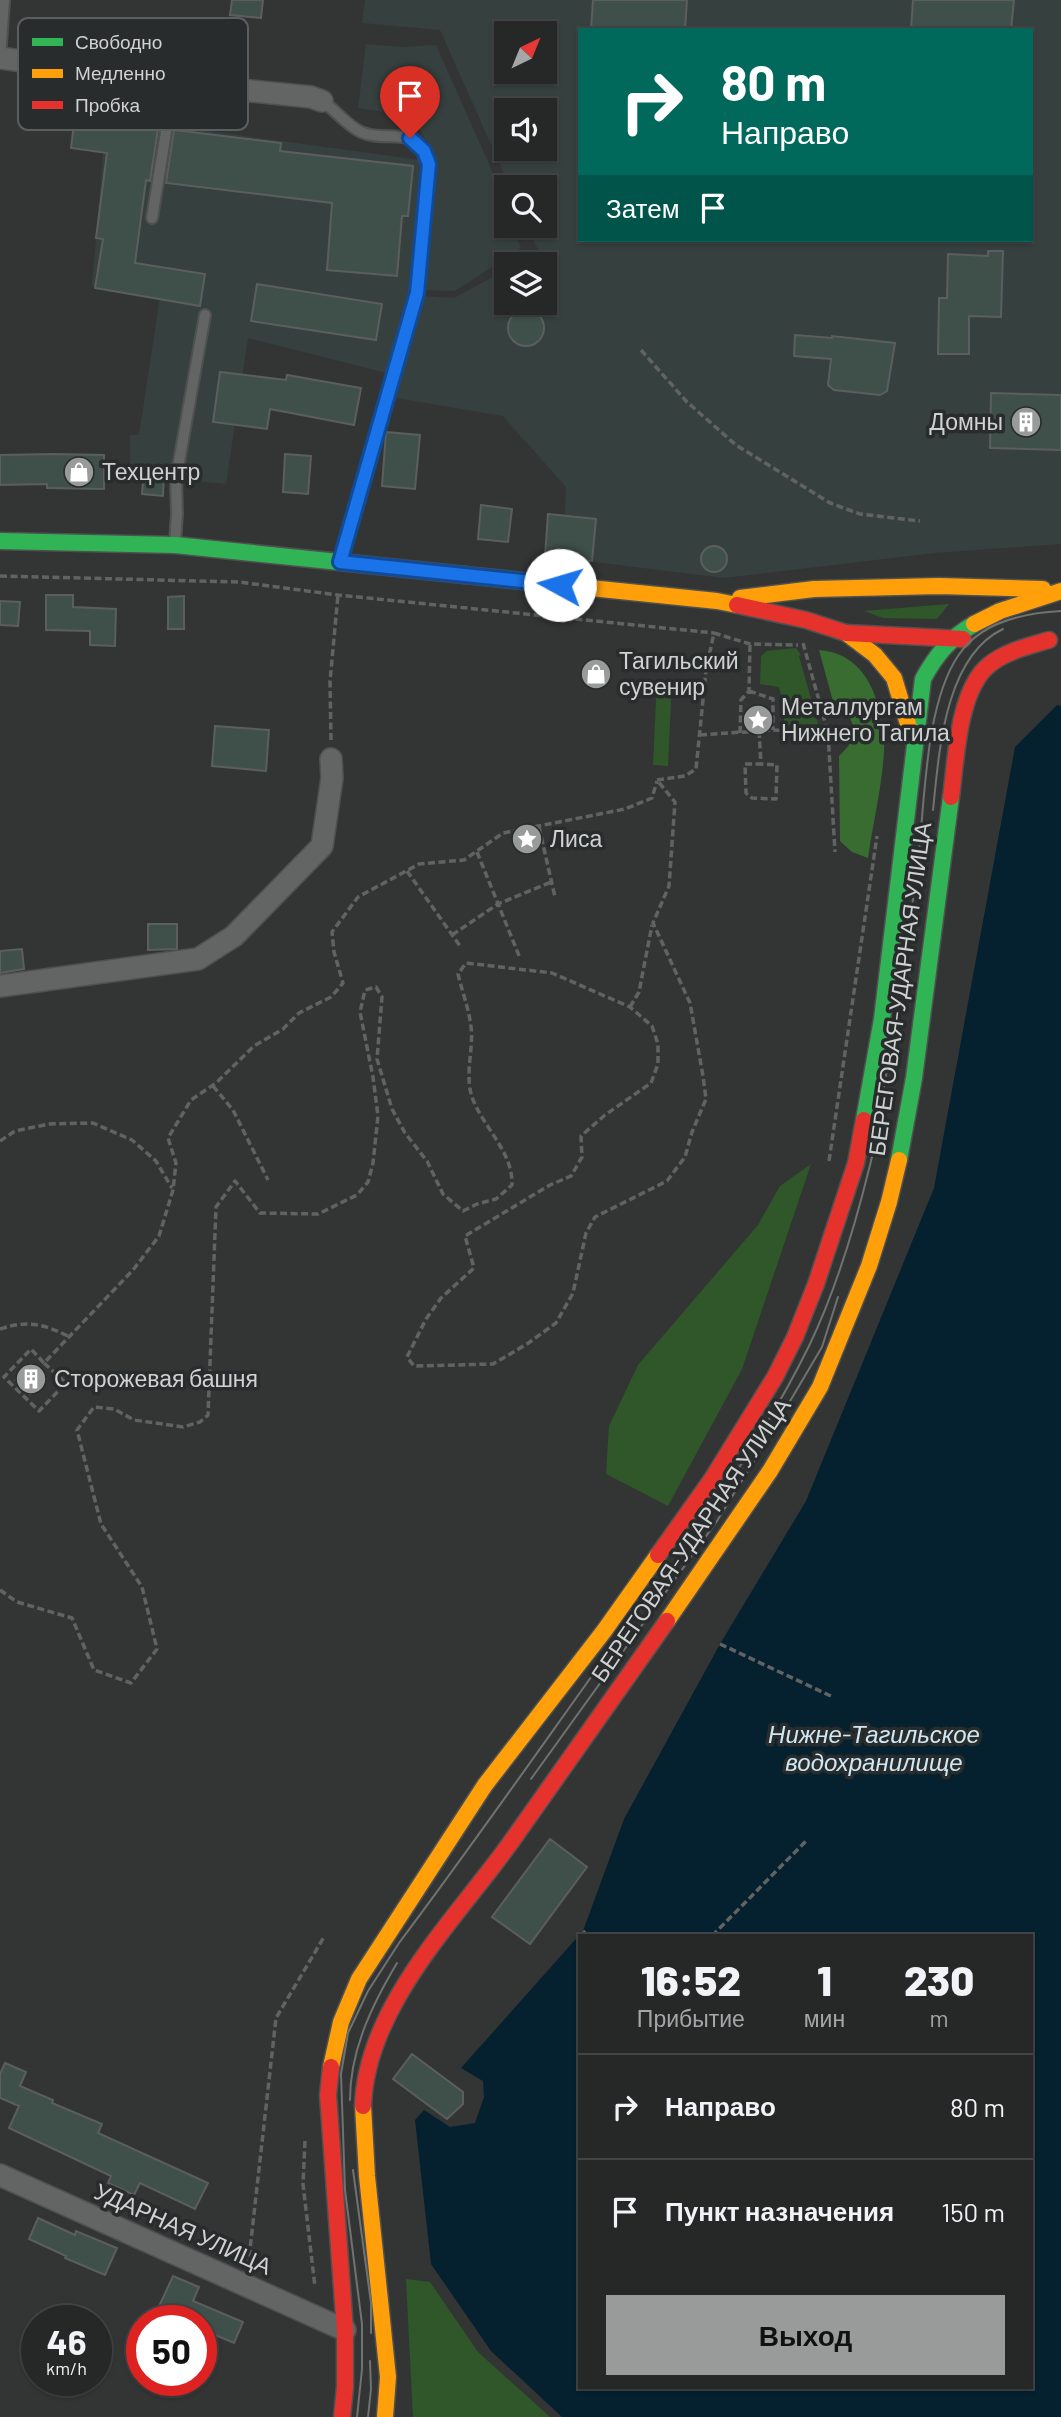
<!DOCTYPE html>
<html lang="ru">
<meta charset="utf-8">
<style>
body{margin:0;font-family:Barlow,sans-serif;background:#2e3030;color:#f1f3f6;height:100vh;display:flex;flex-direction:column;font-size:26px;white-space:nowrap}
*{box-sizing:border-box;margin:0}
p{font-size:23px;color:#a4a6a8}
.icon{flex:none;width:38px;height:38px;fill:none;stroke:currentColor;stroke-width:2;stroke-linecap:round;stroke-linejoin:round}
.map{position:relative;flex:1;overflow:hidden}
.drawer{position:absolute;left:578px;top:1934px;width:455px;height:455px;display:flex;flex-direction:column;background:#262828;border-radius:0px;box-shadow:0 2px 5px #0004,0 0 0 2px #424445}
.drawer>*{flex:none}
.guide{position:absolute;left:578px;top:28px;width:455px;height:214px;border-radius:0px;box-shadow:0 2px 5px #0004,0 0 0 2px #424445;background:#00695c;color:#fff;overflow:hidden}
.needle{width:46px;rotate:43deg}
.tools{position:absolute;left:494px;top:21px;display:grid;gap:14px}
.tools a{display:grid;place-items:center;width:63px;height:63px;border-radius:0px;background:#262828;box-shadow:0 2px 5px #0004,0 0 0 2px #424445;font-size:35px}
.speed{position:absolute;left:21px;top:2305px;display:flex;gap:14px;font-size:35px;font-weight:700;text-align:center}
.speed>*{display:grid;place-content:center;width:91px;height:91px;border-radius:50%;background:#262828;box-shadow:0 2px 5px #0004,0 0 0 2px #424445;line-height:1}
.speed small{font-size:18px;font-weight:400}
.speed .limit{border:10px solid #d22;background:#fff;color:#111}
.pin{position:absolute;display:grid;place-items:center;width:60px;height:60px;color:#fff;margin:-72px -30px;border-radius:50% 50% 50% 0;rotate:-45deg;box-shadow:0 0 7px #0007}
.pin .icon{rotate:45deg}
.me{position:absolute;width:77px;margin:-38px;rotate:276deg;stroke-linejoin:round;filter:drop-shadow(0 0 5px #0008)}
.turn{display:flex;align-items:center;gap:24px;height:147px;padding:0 28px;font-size:32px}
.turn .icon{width:91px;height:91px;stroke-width:2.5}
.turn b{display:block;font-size:49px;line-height:60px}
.then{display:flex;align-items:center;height:66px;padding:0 28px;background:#0003;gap:14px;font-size:26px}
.eta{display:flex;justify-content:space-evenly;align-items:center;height:119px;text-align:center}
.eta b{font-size:42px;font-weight:800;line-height:49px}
.primary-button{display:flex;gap:14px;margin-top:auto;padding:14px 28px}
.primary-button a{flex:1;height:80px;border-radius:0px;background:#999b9b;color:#111;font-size:28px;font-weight:800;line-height:80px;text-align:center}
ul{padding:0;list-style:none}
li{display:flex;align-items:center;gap:21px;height:105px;padding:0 28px;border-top:2px solid #424445}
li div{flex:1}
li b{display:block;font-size:26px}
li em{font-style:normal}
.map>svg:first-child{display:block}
.built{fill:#36403f;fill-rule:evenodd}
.green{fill:#2f572a}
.forest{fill:#386c31}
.water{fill:#05202e;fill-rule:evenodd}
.building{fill:#3f504a;stroke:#5c5e5e;stroke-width:2}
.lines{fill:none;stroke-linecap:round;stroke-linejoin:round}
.lane-casing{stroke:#4f5150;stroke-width:14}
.street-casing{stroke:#4f5150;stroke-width:24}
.fast-casing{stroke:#4f5150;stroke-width:19}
.slow-casing{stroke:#4f5150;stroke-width:19}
.jam-casing{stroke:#4f5150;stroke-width:19}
.path{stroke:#616363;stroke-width:3.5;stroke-dasharray:7 3.5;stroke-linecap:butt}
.lane{stroke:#636565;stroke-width:10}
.street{stroke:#636565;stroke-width:21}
.fast{stroke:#30b455;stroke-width:16}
.slow{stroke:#ff9f0a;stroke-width:16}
.jam{stroke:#e5322d;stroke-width:16}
.tram{stroke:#707272;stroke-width:2}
.route-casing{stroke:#114b97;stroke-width:18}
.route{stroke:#1a73e8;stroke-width:12}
.labels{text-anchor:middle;stroke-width:7;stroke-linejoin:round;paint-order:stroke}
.poi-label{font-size:23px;fill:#d0d2d2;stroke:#282c2c;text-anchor:start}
.street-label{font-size:23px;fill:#d0d2d2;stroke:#282c2c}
.water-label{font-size:24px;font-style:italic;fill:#d0e7f4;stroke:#282c2c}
.key{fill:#282c2c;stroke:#5a5e5e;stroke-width:2}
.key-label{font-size:19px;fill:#d0d2d2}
</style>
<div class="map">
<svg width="1061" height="2417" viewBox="0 0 1061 2417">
<rect width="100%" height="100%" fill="#333535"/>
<!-- built -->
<path class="built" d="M365,0h696v544l-126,9 -211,25 -179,-22 3,-42 17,1 1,-28 -63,-71 -107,-18 24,-102 34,2 52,-28v33h38v-39h-28l23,-12 -12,-26h17v-39h-34l-70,-157 -78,-7zM579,30h452v210h-452zM506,33h38v39h-38zM506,110h38v39h-38z
M366,44l37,3 33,-2 53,119 17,43v19h7l8,22 -66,43 -34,-1 13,-133 -22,-41 -54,-8z
M106,117l314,43 -8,121 -22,93 -142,-36 -22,146 -96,-10v-39h9l21,-138 -68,-11z"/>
<!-- green -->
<path class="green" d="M949,604l-12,15 -54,-1 -19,-7z
M796,648l5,7 -2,1 19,68 -34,1v-17l-5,-21 -19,-3 1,-28 6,-5z
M657,679l15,1 -4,86 -15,-1z
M811,1164l-69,205 -74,137 -62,-32 3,-48 29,-61 120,-140 22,-39z
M406,2279l24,3 48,70 72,65h-137z"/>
<!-- forest -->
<path class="forest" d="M819,650c41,3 58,38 63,75 1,8 3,18 2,26 -2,36 -11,72 -16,107l-16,-6 -12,-11 -1,-85c4,-4 9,-9 11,-13 9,-15 -1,-33 -16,-38z"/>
<!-- water -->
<path class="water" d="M1057,705l4,1v1711h-499l-71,-66 -60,-87 -16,-144 9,-10 26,17 25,-4 9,-26 -1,-16 -22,-13 122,-137 41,-112 96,-175 86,-143 128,-313 81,-441zM579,1936h452v451h-452z"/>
<!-- building -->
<path class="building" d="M232,0h31l-2,18 -31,-3z
M593,0h94l-2,30h-94z
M913,0h101l-3,30h-100z
M74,123l36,4 1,-4 47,6 -8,52 -4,-1 -11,83 70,11 -5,32 -105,-18 8,-49 -7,-1 11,-85 -36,-5z
M174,130l107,13 -1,8 133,15 -5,50h-6l-5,60 -70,-6 5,-67 -166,-20z
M988,251h15l-2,66 -32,-1v38h-31l1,-56h8l1,-44 40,2z
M257,284l125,20 -6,36 -125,-19z
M508 328a18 18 0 1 1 36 0a18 18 0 1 1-36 0Z
M795,335l37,3v-2l63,7 -8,48 -7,4 -46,-5 -6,-5 3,-26 -37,-3z
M220,372l66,8 1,-5 74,13 -7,37 -84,-16 -3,20 -54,-7z
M991,393l70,2v55l-71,-2z
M386,432l34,3 -5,54 -33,-3z
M53,454l51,1v34l-57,-1v-4l-47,1v-30z
M285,454l26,2 -3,38 -25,-2z
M144,470l20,2 -1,24 -21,-2z
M481,505l31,4 -4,33 -30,-3z
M548,514l48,5 -4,42 -47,-5z
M701 559a13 13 0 1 1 26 0a13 13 0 1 1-26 0Z
M46,595h27v12l43,2 -1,37 -25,-1v-14l-44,-1z
M184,596v33h-16v-32z
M0,601l20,1 -2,24 -18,-1z
M215,726l54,4 -3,41 -54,-5z
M148,924h29v25l-29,1z
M22,949l2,20 -24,4v-22z
M31,1364l15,15 -16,15 -14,-14z
M550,1839l37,28 -57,77 -38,-27z
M412,2054l51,38v12l-16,15 -54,-40z
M5,2063l21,9 -6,14 33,14 -1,3 50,21 -4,9 110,50 -13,26 -55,-26 -6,12 -26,-12 3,-7 -102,-48 10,-22 -19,-8v-24z
M38,2218l37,17 1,-4 41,17 -12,27 -40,-17 1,-2 -37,-17z
M173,2276l26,11 -6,14 50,21 -9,21 -31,-13 4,-10h-39l-13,-5z"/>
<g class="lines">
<!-- lane casing -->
<g class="lane-casing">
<path id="lane" d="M0,58l4,-58
M322,101c14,9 24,24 39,31 27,12 57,-10 68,32l-12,129 -77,267
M152,218l22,-135
M175,542l2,-28 -1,-35 29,-164"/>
</g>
<!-- street casing -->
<g class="street-casing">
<path id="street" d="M0,58l181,26 130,13 11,4
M0,986l198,-27 36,-23 88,-90 10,-68 -1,-19
M0,2175l345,155"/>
</g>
<!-- fast casing -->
<g class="fast-casing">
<path id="fast" d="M0,541l175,4 290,30
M864,1120l18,-101 41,-340c13,-24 27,-41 51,-55
M899,1160l15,-82 37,-281"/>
</g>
<!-- slow casing -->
<g class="slow-casing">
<path id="slow" d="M465,575l252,26 20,4
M740,598l74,-9 125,-3 104,3
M974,624l26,-13 61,-20
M846,633l29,22 19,23 17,56
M667,1621l103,-150 50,-84 49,-121 20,-64 10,-42
M331,2067l10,-45 18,-43 126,-194 119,-154 54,-76
M363,2106l4,70 21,201 -3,40"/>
</g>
<!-- jam casing -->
<g class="jam-casing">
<path id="jam" d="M737,605l69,15 40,13 117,6
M951,797c5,-37 7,-107 38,-132 17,-14 40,-19 60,-25
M658,1555l54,-76 63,-102 20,-40 21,-53 40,-121 8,-43
M331,2067l-3,28 17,235v57l-3,30
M363,2106c3,-100 93,-187 148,-264 52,-73 104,-147 156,-221"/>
</g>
<!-- path -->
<path class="path" d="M641,350l46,52 49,43 94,58 30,11 60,7
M0,576l239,6 99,13 376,38
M803,643l25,90 7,119
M749,691l24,8v31
M759,731l2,33h-16l1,29 6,5 24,1 1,-34 -16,-1
M740,733l1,-33 8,-9 1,-47
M700,735l73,-5 55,3
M331,740l-1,-59 8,-86
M657,780l28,-4 11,-7 10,-99 8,-37 36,11 48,1
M539,827l16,70
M477,852l43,106
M407,871l53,75
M452,935l46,-31 53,-22
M630,1007l9,-15 13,-67
M213,1086l20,24 35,70
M0,1141l15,-10 34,-7 44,-1 39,17 24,21 16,27
M829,1161l48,-325
M0,1329c27,-9 43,-5 68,7
M44,1363l22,20 -27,28 -35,-34 27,-28 13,14 89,-93 26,-34 14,-46 3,-27 -8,-25 23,-38 25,-17 38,-37 29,-17 16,-16 32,-16 12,-14 -9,-31 -2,-20 26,-35 61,-33 45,-4 39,-27 122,-24 27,-11 5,-17
M0,1590l17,12 55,16 22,52 37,13 26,-34 -15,-62 -41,-63 -24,-94 17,-23 20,2 20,11 49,7 17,-5 8,-7 8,-208 19,-26 25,32 58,1 39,-19 11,-13 5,-19 5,-47 -5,-39 -13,-65 5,-22 11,-3 6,10 -5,62 15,50 13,24 22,28 16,33 20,17 14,-7 19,-5 16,-14c1,-32 -26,-55 -38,-83 -11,-24 0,-51 -3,-75 -2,-18 -9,-36 -13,-53l8,-11 86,10 78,34 22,19 6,18v20l-7,19 -46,32 -24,21 1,21 -11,19 -21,9 -85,51 9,32 -33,30 -15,21 -19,38 7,9 79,-2 34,-20 29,-21 17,-30 13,-60 9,-16 72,-36 18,-24 7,-25 14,-33 -3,-23 -13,-73 -37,-80 16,-37 6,-84 -18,-22
M720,1644l113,53
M583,1931l5,5
M712,1936l94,-95
M305,2141l-2,43 12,103
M248,2267l28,-249 48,-81"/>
<!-- lane -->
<use href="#lane" class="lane"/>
<!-- street -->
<use href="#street" class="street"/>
<!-- fast -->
<use href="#fast" class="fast"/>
<!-- slow -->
<use href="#slow" class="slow"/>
<!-- jam -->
<use href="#jam" class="jam"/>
<!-- tram -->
<path class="tram" d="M933,810c6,-56 11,-153 70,-181
M783,1413l39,-66 16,-50
M531,1779l186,-258 50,-81
M350,2100c0,-50 22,-95 47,-137
M353,2170l18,133v30
M357,2417l5,-48v-45l-17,-134 -4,-116 7,-41 20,-42 31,-48c70,-93 137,-189 205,-284 72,-101 150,-201 205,-313 26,-54 46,-120 60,-177 7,-25 10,-52 14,-77 14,-77 25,-154 35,-231 7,-60 7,-156 40,-205 22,-34 65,-43 103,-45
M368,2417l3,-28 -1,-28"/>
</g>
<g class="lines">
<!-- route casing -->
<g class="route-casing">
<path id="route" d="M410,138l14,13 5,13 -12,129 -77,269 220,23"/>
</g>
<!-- route -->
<use href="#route" class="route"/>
</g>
<!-- icons -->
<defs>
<g id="building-disc" transform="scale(1.575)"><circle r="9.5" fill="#999b9b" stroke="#282c2c"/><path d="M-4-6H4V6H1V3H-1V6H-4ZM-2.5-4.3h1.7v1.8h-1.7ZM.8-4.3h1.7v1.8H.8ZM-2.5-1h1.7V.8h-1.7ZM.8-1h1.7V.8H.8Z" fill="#fff"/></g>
<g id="shop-disc" transform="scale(1.575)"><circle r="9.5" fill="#999b9b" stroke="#282c2c"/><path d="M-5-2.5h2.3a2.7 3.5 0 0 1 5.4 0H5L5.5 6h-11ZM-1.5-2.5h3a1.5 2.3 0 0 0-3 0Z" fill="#fff"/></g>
<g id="sight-disc" transform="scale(1.575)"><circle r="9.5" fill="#999b9b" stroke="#282c2c"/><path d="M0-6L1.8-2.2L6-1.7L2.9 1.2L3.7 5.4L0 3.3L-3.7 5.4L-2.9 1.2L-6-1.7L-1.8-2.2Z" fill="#fff"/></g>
</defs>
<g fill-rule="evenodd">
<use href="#building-disc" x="1026" y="422"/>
<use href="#shop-disc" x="79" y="472"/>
<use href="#shop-disc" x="596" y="674"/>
<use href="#sight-disc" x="758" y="720"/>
<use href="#sight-disc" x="527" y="839"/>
<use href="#building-disc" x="31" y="1379"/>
</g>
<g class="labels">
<!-- poi labels -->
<g class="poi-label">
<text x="1003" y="430" text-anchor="end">Домны</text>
<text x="102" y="480">Техцентр</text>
<text x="619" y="669">Тагильский<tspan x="619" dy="26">сувенир</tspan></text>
<text x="781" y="715">Металлургам<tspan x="781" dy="26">Нижнего Тагила</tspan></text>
<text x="550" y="847">Лиса</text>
<text x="54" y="1387">Сторожевая башня</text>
</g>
<!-- street labels -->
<g class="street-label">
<text transform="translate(900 989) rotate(-82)" y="8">БЕРЕГОВАЯ-УДАРНАЯ УЛИЦА</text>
<text transform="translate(691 1540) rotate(-56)" y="8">БЕРЕГОВАЯ-УДАРНАЯ УЛИЦА</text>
<text transform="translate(183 2229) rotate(24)" y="8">УДАРНАЯ УЛИЦА</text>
</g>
<!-- water labels -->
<g class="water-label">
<text x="874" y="1743">Нижне-Тагильское<tspan x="874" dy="28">водохранилище</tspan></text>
</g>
</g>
<!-- legend -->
<rect x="18" y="18" width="230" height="112" rx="10" class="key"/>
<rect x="32" y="38" width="31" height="8" fill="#30b455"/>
<rect x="32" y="69" width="31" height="9" fill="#ff9f0a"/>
<rect x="32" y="101" width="31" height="8" fill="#e5322d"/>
<g class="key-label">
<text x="75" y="49">Свободно</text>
<text x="75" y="80">Медленно</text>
<text x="75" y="112">Пробка</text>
</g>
</svg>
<div class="tools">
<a><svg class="needle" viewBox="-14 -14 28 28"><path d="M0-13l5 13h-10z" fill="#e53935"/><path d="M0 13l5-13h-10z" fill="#a4a6a8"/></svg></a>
<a><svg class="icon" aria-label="sound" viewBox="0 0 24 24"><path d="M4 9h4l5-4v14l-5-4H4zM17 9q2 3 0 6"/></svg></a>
<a><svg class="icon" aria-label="search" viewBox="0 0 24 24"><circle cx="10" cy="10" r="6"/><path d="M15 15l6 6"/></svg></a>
<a><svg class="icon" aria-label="layers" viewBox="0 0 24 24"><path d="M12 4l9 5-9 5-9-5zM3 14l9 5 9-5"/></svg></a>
</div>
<div class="speed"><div>46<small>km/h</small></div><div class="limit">50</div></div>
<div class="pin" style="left:410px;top:138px;background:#d93025"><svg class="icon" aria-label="arrive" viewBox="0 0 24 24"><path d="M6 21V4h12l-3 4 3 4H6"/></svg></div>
<svg class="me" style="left:560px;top:585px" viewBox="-20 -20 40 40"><circle r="19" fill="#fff"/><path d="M0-13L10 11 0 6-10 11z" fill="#1a73e8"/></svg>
<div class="guide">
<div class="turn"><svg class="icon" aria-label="right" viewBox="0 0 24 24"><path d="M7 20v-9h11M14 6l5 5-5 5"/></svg><div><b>80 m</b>Направо</div></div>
<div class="then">Затем<svg class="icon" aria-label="arrive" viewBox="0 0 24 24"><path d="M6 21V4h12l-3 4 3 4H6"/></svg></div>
</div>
<section class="drawer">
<div class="eta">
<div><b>16:52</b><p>Прибытие</p></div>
<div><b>1</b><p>мин</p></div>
<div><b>230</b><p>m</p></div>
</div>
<ul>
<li><svg class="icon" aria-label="right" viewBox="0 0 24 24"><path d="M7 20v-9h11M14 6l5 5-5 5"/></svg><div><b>Направо</b></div><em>80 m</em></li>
<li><svg class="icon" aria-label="arrive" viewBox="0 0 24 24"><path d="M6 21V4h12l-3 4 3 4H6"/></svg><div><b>Пункт назначения</b></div><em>150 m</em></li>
</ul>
<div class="primary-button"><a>Выход</a></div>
</section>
</div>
